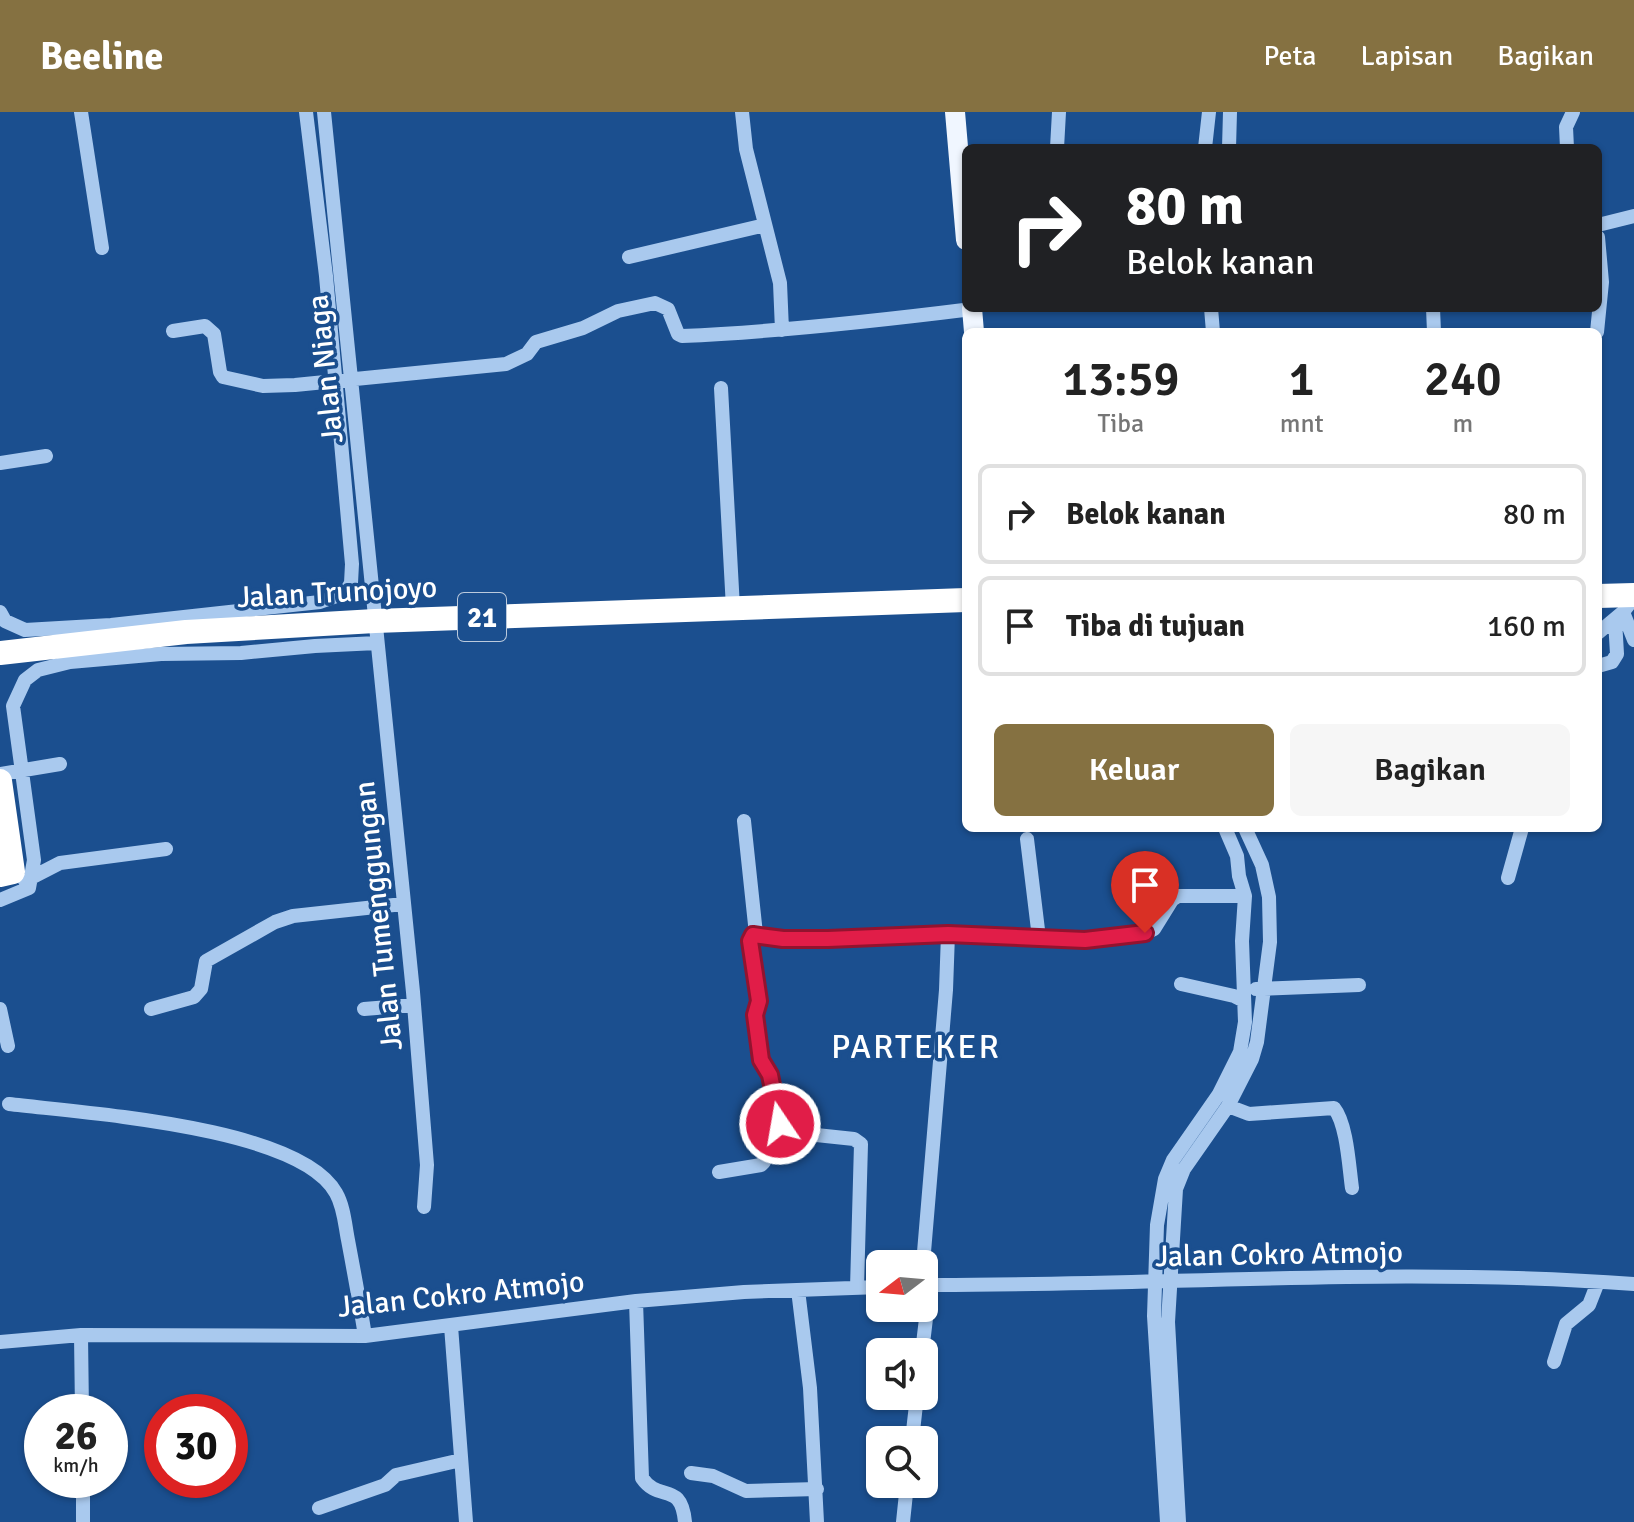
<!DOCTYPE html>
<html lang="id">
<style>
body{margin:0;font-family:Signika,sans-serif;background:#f6f6f6;color:#222;height:100vh;display:flex;flex-direction:column;font-size:30px;white-space:nowrap}
*{box-sizing:border-box;margin:0}
p{font-size:26px;color:#767676}
.icon{flex:none;width:44px;height:44px;fill:none;stroke:currentColor;stroke-width:2;stroke-linecap:round;stroke-linejoin:round}
.map{position:relative;flex:1;overflow:hidden}
.sheet{position:absolute;left:962px;top:216px;width:640px;height:504px;display:flex;flex-direction:column;background:#fff;border-radius:12px;box-shadow:0 2px 6px #0004}
.sheet>*{flex:none}
.hud{position:absolute;left:962px;top:32px;width:640px;height:168px;border-radius:12px;box-shadow:0 2px 6px #0004;background:#202124;color:#fff;overflow:hidden}
.needle{width:52px;rotate:254deg}
.fabs{position:absolute;left:866px;top:1138px;display:grid;gap:16px}
.fabs a{display:grid;place-items:center;width:72px;height:72px;border-radius:12px;background:#fff;box-shadow:0 2px 6px #0004;font-size:40px}
.speed{position:absolute;left:24px;top:1282px;display:flex;gap:16px;font-size:40px;font-weight:700;text-align:center}
.speed>*{display:grid;place-content:center;width:104px;height:104px;border-radius:50%;background:#fff;box-shadow:0 2px 6px #0004;line-height:1}
.speed small{font-size:20px;font-weight:400}
.speed .limit{border:12px solid #d22;background:#fff;color:#111}
.pin{position:absolute;display:grid;place-items:center;width:68px;height:68px;color:#fff;margin:-82px -34px;border-radius:50% 50% 50% 0;rotate:-45deg;box-shadow:0 0 8px #0007}
.pin .icon{rotate:45deg}
.me{position:absolute;width:88px;margin:-44px;rotate:348deg;stroke-linejoin:round;filter:drop-shadow(0 0 6px #0008)}
.turn{display:flex;align-items:center;gap:28px;height:168px;padding:0 32px;font-size:36px}
.turn .icon{width:104px;height:104px;stroke-width:2.5}
.turn b{display:block;font-size:56px;line-height:68px}
.eta{display:flex;justify-content:space-evenly;align-items:center;height:136px;text-align:center}
.eta b{font-size:48px;font-weight:600;line-height:56px}
.primary-button{display:flex;gap:16px;margin-top:auto;padding:16px 32px}
.primary-button a{flex:1;height:92px;border-radius:12px;background:#857141;color:#fff;font-size:32px;font-weight:600;line-height:92px;text-align:center}
.primary-button a+a{background:#f6f6f6;color:#222}
ul{padding:0;list-style:none}
li{display:flex;align-items:center;gap:24px;height:100px;margin:0 16px 12px;padding:0 16px;border:4px solid #e0e0e0;border-radius:12px}
li div{flex:1}
li b{display:block;font-size:30px}
li em{font-style:normal}
header{display:flex;align-items:center;gap:48px;box-sizing:border-box;height:112px;padding:0 40px;background:#857141;color:#fff}
header strong{font-size:38px}
nav{display:flex;gap:44px;margin-inline-start:auto;font-size:28px}
.map>svg:first-child{display:block}
.lines{fill:none;stroke-linecap:round;stroke-linejoin:round}
.minor{stroke:#a9c9ee;stroke-width:14}
.major{stroke:#f0f6ff;stroke-width:20}
.highway{stroke:#fff;stroke-width:24}
.route-casing{stroke:#92132f;stroke-width:20}
.route{stroke:#e11d48;stroke-width:14}
.labels{text-anchor:middle;stroke-width:7;stroke-linejoin:round;paint-order:stroke}
.shield{fill:#1b4f8f;stroke:#bbcadd;stroke-width:2}
.shield-label{font-size:28px;font-weight:bold;fill:#fff}
.street-label{font-size:30px;fill:#fff;stroke:#1b4f8f}
.quarter-label{font-size:34px;letter-spacing:2px;fill:#fff;stroke:#1b4f8f}
</style>
<header>
<strong>Beeline</strong>
<nav><a>Peta</a><a>Lapisan</a><a>Bagikan</a></nav>
</header>
<div class="map">
<svg width="1634" height="1410" viewBox="0 0 1634 1410">
<rect width="100%" height="100%" fill="#1b4f8f"/>
<g class="lines">
<!-- minor -->
<path class="minor" d="M81,0l21,136
M324,0l89,880 14,173 -3,42
M742,0l4,37 34,134 2,47
M1057,36l2,-36
M1205,36l4,-36
M1229,36l1,-36
M1567,36l-1,-21 7,-15
M1598,113l36,-9
M629,145l136,-32
M1211,196l2,24
M1433,196l1,24
M173,219l32,-5 9,8 6,38 3,5 40,9 32,-1 211,-21 21,-10 9,-12 47,-14 35,-17 37,-8 13,6 10,25 4,2c97,-4 194,-15 290,-27
M1597,220l5,-50 -4,-45
M721,276l12,220
M0,351l46,-7
M0,500l5,9 20,9 86,-5 209,-23 25,-9 6,-10 1,-19 -26,-288 -20,-164
M1623,500l11,28
M1598,521l25,-21 11,-14
M1598,554l14,-4 5,-8 -2,-34
M0,662l60,-10
M744,709l12,113
M1027,727l12,99
M1508,766l14,-50
M25,769l35,-18 106,-14
M0,788l29,-12 5,-28 -21,-154 12,-26 13,-10 32,-8 91,-8 80,-1 74,-7 62,-3
M1181,872l53,12 10,5
M1256,877l103,-4
M0,897l8,37
M151,897l43,-12 7,-8 5,-28 69,-39 18,-6 110,-12
M364,897l50,-4
M9,992c73,9 290,22 327,89 8,14 9,32 12,47 6,32 12,64 17,96
M1228,994l21,8 85,-6c13,16 15,59 18,80
M719,1060l42,-7 3,-3 5,-35 10,-10
M923,1152l23,-274 2,-56
M924,1173c236,1 475,-19 710,-1
M857,1176l4,-144 -7,-5 -66,-7 -6,-4 -12,-53 -9,-15 -6,-45 4,-14 -9,-60 3,-6 30,4 165,-5 137,6 28,-2 32,-5 9,-4 18,-29 6,-4h67
M798,1178l12,98 7,134
M636,1189l6,177c17,25 39,2 43,44
M451,1214l15,196
M81,1223l1,77
M0,1230l81,-7 284,1 271,-35 108,-9 136,-5
M922,1240l8,-67
M1554,1250l12,-38 23,-19 9,-23
M912,1328l5,-44
M691,1361l22,3 33,15 71,-2
M83,1368v42
M319,1396l66,-23 11,-10 65,-15
M903,1410l4,-38
M1167,1410l-13,-206 3,-91 8,-46 8,-19 46,-66 21,-42 5,-30 -3,-81 3,-45 -6,-20 -2,-20 -12,-28
M1179,1410l-11,-200 8,-133 8,-20 44,-63 24,-47 5,-17 13,-100 -1,-45 -7,-32 -17,-37"/>
<!-- major -->
<path class="major" d="M955,0l11,128
M972,196l2,24"/>
<!-- highway -->
<path class="highway" d="M1598,484l36,-1
M0,541l186,-21 189,-11 591,-21
M0,669l13,91 -13,3"/>
</g>
<g class="lines">
<!-- route casing -->
<g class="route-casing">
<path id="route" d="M780,1012l-10,-49 -9,-15 -6,-45 4,-14 -9,-60 3,-6 30,4h45l120,-5 137,6 60,-7"/>
</g>
<!-- route -->
<use href="#route" class="route"/>
</g>
<g class="labels">
<!-- shield labels -->
<rect class="shield" x="458" y="481" width="48" height="48" rx="6"/>
<g class="shield-label">
<text x="482" y="515">21</text>
</g>
<!-- street labels -->
<g class="street-label">
<text transform="translate(325 257) rotate(-96)" y="10">Jalan Niaga</text>
<text transform="translate(337 480) rotate(-3)" y="10">Jalan Trunojoyo</text>
<text transform="translate(378 804) rotate(-96)" y="10">Jalan Tumenggungan</text>
<text transform="translate(1279 1142) rotate(-1)" y="10">Jalan Cokro Atmojo</text>
<text transform="translate(461 1182) rotate(-6)" y="10">Jalan Cokro Atmojo</text>
</g>
<!-- quarter labels -->
<g class="quarter-label">
<text x="916" y="946">PARTEKER</text>
</g>
</g>
</svg>
<div class="fabs">
<a><svg class="needle" viewBox="-14 -14 28 28"><path d="M0-13l5 13h-10z" fill="#e53935"/><path d="M0 13l5-13h-10z" fill="#767676"/></svg></a>
<a><svg class="icon" aria-label="sound" viewBox="0 0 24 24"><path d="M4 9h4l5-4v14l-5-4H4zM17 9q2 3 0 6"/></svg></a>
<a><svg class="icon" aria-label="search" viewBox="0 0 24 24"><circle cx="10" cy="10" r="6"/><path d="M15 15l6 6"/></svg></a>
</div>
<div class="speed"><div>26<small>km/h</small></div><div class="limit">30</div></div>
<div class="pin" style="left:1145px;top:821px;background:#d93025"><svg class="icon" aria-label="arrive" viewBox="0 0 24 24"><path d="M6 21V4h12l-3 4 3 4H6"/></svg></div>
<svg class="me" style="left:780px;top:1012px" viewBox="-20 -20 40 40"><circle r="17" fill="#e11d48" stroke="#fff" stroke-width="3"/><path d="M0-11L8 9 0 5-8 9z" fill="#fff"/></svg>
<div class="hud">
<div class="turn"><svg class="icon" aria-label="right" viewBox="0 0 24 24"><path d="M7 20v-9h11M14 6l5 5-5 5"/></svg><div><b>80 m</b>Belok kanan</div></div>
</div>
<section class="sheet">
<div class="eta">
<div><b>13:59</b><p>Tiba</p></div>
<div><b>1</b><p>mnt</p></div>
<div><b>240</b><p>m</p></div>
</div>
<ul>
<li><svg class="icon" aria-label="right" viewBox="0 0 24 24"><path d="M7 20v-9h11M14 6l5 5-5 5"/></svg><div><b>Belok kanan</b></div><em>80 m</em></li>
<li><svg class="icon" aria-label="arrive" viewBox="0 0 24 24"><path d="M6 21V4h12l-3 4 3 4H6"/></svg><div><b>Tiba di tujuan</b></div><em>160 m</em></li>
</ul>
<div class="primary-button"><a>Keluar</a><a>Bagikan</a></div>
</section>
</div>
